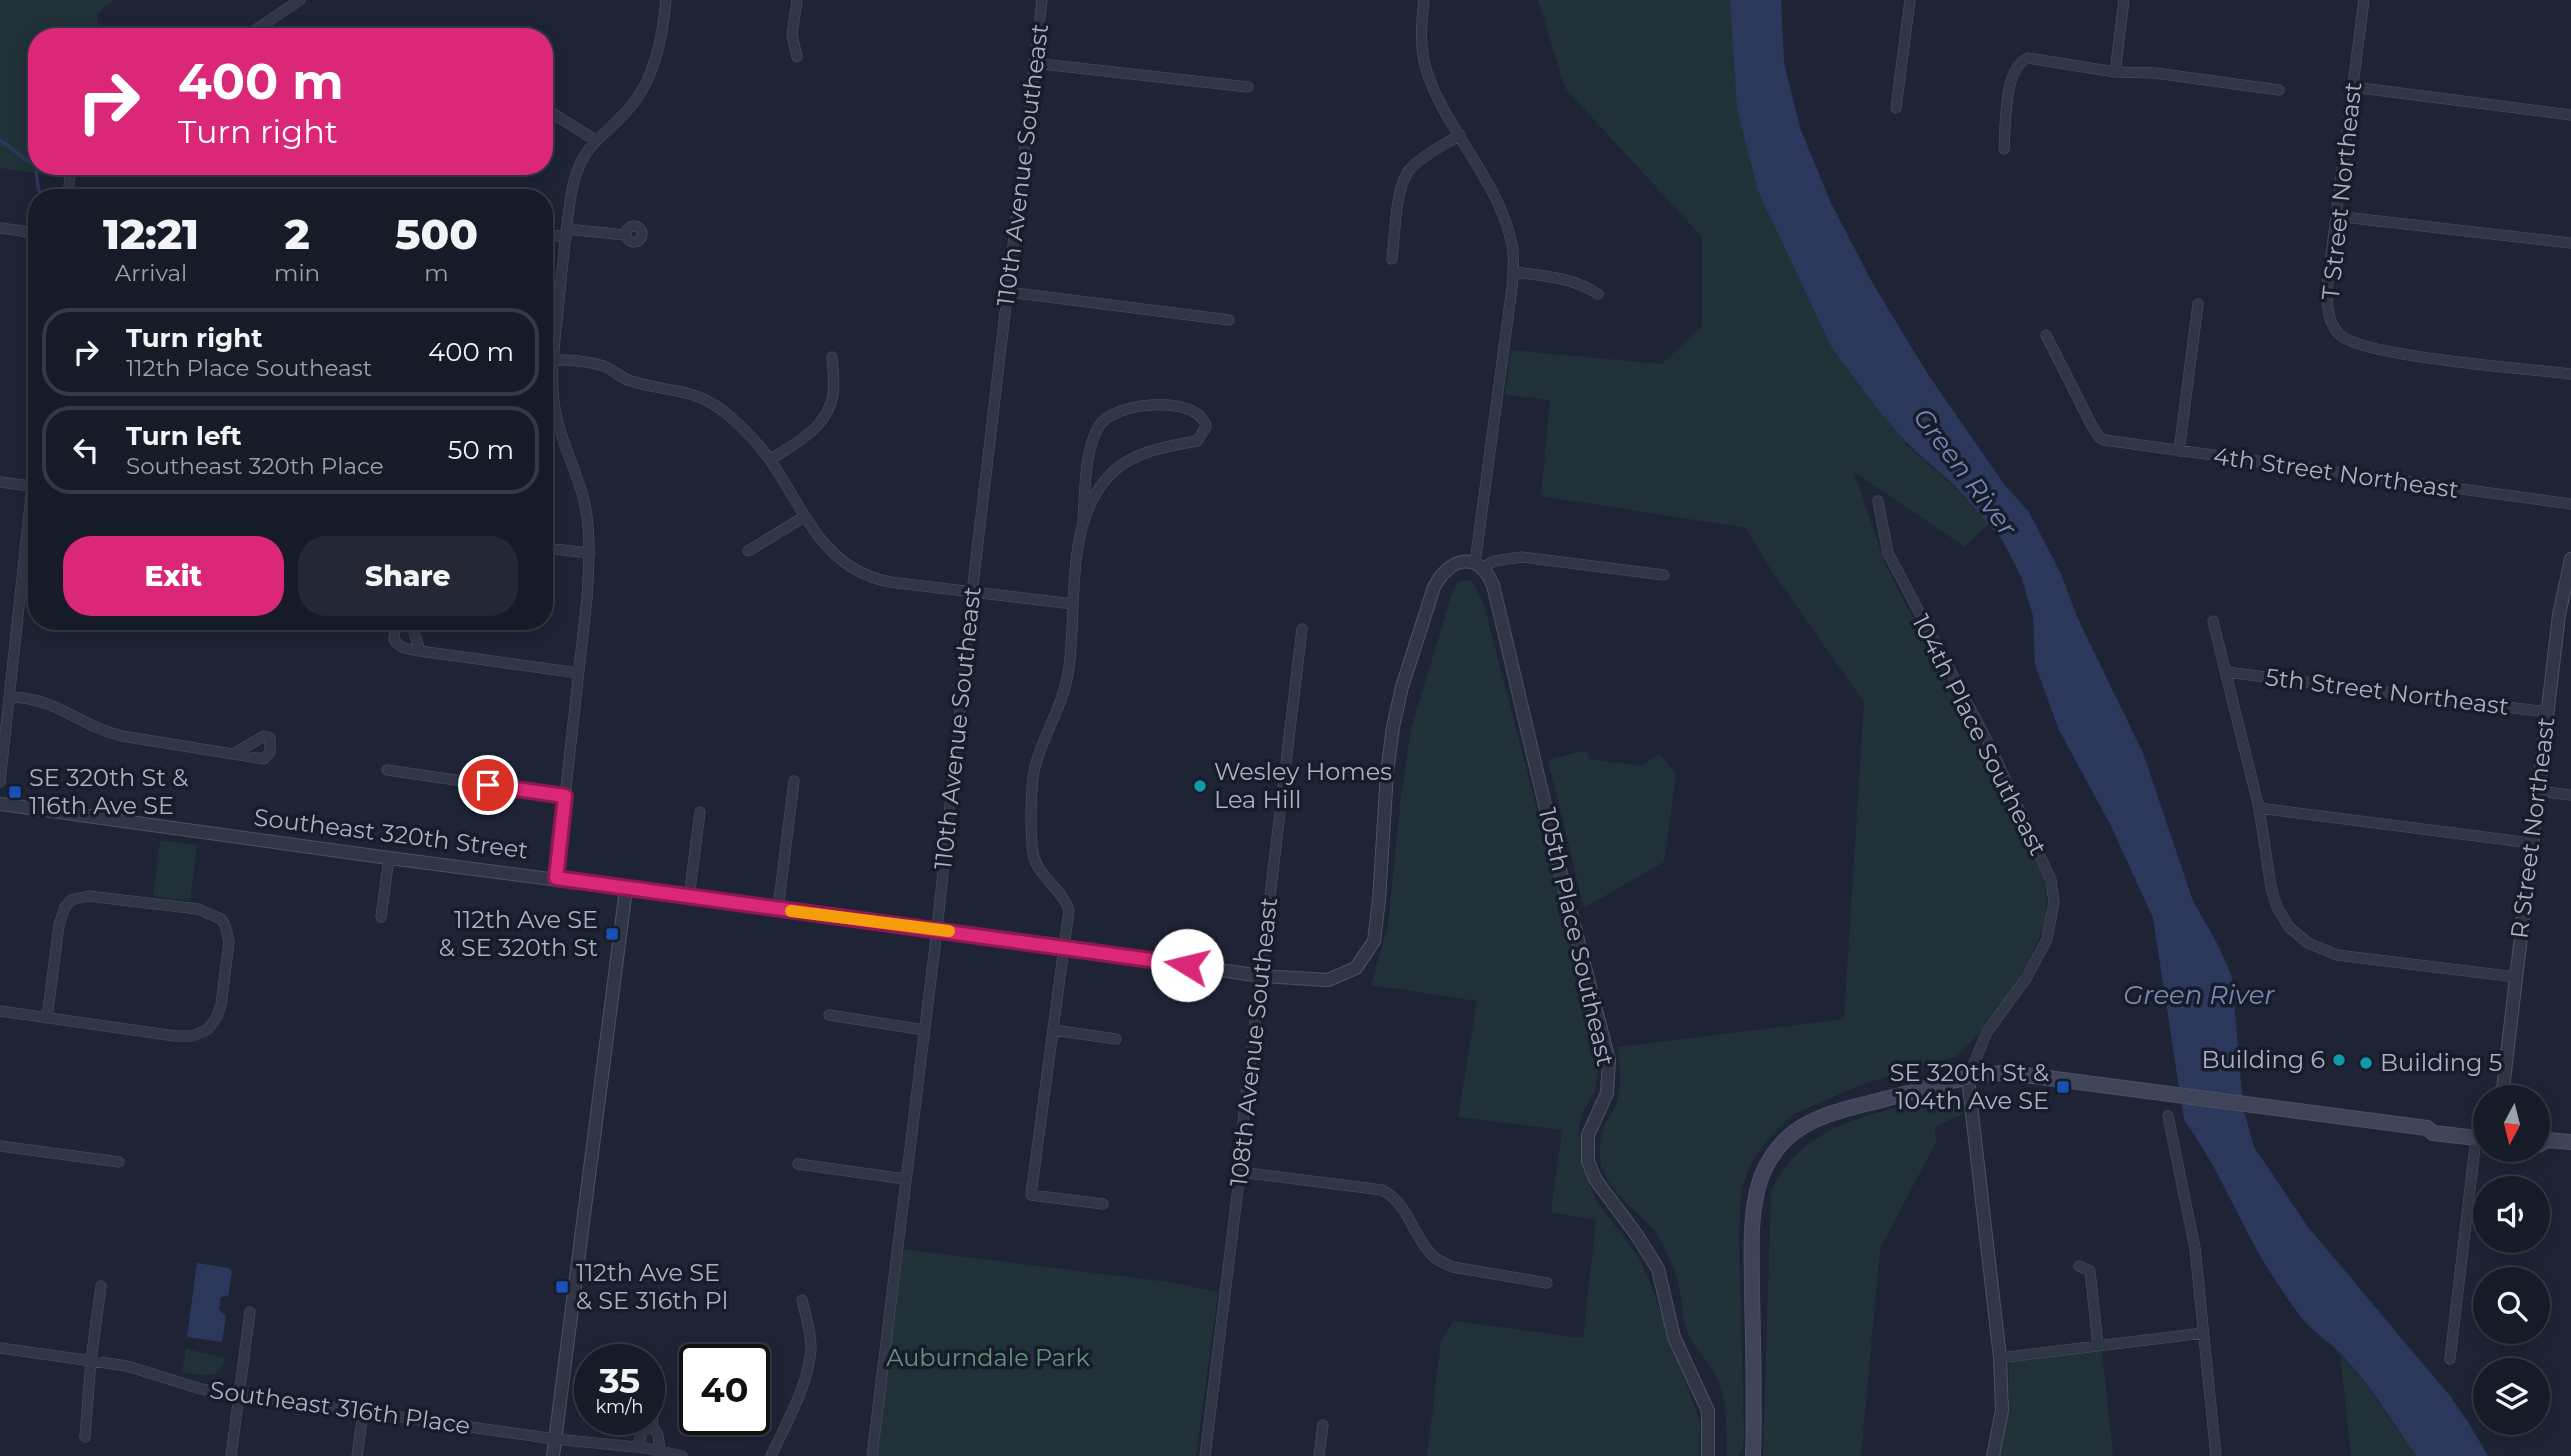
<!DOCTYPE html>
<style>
body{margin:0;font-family:Montserrat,sans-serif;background:#232834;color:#f1f3f6;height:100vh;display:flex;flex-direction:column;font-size:26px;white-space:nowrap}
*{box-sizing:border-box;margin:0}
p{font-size:23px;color:#9ea1a8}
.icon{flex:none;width:38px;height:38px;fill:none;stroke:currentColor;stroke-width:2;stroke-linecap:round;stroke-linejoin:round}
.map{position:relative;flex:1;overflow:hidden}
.drawer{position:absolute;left:28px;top:189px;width:525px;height:441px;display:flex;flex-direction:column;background:#161b28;border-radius:28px;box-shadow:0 4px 18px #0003,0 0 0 2px #353945}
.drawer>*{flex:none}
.top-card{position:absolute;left:28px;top:28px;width:525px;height:147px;border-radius:28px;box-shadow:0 4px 18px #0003,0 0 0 2px #353945;background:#db2777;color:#fff;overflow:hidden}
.needle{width:46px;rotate:187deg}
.tools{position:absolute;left:2473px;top:1085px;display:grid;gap:14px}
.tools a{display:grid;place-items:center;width:77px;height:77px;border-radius:50%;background:#161b28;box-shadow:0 4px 18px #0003,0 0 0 2px #353945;font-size:35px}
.speed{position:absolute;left:574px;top:1344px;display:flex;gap:14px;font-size:35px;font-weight:700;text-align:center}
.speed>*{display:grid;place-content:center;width:91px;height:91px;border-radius:50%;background:#161b28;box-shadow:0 4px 18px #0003,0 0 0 2px #353945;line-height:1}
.speed small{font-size:18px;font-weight:400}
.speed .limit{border:4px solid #111;border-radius:10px;background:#fff;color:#111}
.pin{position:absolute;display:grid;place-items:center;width:60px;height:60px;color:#fff;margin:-30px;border:4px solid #fff;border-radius:50%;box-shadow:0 2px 7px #0007}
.me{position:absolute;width:77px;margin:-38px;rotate:279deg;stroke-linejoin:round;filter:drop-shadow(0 0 5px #0008)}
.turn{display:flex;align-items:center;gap:24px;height:147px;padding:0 35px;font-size:32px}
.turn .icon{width:91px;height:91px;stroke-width:2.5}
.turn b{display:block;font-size:49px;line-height:60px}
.eta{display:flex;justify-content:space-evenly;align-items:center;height:119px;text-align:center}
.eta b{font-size:42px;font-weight:800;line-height:49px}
.primary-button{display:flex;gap:14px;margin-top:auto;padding:14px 35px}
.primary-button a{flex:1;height:80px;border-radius:28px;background:#db2777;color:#fff;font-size:28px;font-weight:800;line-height:80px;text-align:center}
.primary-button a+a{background:#232834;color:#f1f3f6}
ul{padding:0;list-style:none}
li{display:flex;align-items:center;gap:21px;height:88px;margin:0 14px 10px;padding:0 21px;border:4px solid #353945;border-radius:28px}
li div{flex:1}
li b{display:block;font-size:26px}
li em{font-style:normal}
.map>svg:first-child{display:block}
.green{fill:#203138}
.water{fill:#2c385b}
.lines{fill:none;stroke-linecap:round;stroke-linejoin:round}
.stream{stroke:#2c385b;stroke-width:3.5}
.minor-casing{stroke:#4c5162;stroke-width:11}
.tertiary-casing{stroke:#4c5162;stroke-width:14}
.secondary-casing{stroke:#4c5162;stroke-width:16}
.minor{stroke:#313647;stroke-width:10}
.tertiary{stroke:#313647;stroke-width:12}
.secondary{stroke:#3f445a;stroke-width:14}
.route-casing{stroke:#8e194d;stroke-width:18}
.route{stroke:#db2777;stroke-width:12}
.slow{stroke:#f59e0b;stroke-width:12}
.culture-dot{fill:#0f9aa8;stroke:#171c2b;stroke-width:2.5}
.transit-dot{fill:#1a4fb4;stroke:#171c2b;stroke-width:2.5}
.labels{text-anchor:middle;stroke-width:7;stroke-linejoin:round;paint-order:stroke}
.street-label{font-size:24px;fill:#abb0c4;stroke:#171c2b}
.poi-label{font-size:24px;fill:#abb0c4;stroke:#171c2b;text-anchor:start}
.park-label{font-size:24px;fill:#629577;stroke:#171c2b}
.water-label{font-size:26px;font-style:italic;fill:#7988b3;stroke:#171c2b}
</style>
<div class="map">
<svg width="2571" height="1456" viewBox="0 0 2571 1456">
<rect width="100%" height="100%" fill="#1e2436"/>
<!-- green -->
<path class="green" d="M0,0h114l-17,13 2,24h-62v129h27l-4,11 -60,-9z
M1538,0h192l9,115 -2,11 13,-69 179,388 -25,-2 49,42 35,39 -23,23 -111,-75 32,94 146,283 13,32 2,21 -1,20 -19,43 -17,28 -36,46 -17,17 -94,28 -71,31 -26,26 -15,22 -10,26 -2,48 5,195 -1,18 -6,6h-10c-1,-29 2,-57 -13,-84 -9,-15 -23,-27 -28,-45 -4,-10 -4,-21 -5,-31 -4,-22 -12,-42 -23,-60 -16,-24 -45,-38 -55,-66 -6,-16 -4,-36 5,-51 2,-5 6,-9 8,-14 7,-19 3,-39 2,-58l226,-28 20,-317 -91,-129 -27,-45 -205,-32 9,-96 -45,-5 6,-45 151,14 40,-38v-89l-137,-149z
M1463,580l9,1 12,24 116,448 -5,38 -13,23 -3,13 7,50 11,25 41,54 11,24 51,142 -1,34h-272l14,-115 12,-20 130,17 13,-118 -45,-8 11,-82 -104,-13 19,-116 -106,-16 17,-59 13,-129 10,-68 40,-133 6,-12z
M1581,751l7,2 1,6 53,7 17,-12 17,20 -12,88 -80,46 -36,-148z
M160,840l37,5 -7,56 -37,-5z
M1950,1094l11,6 3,13 -29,14 1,15 -56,107 -19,207h-98l8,-264c32,-73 111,-79 179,-98z
M902,1249l267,33 49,10 -22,164h-320z
M186,1349l39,9c-3,24 -25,17 -43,14z
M2102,1350l11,106h-113l9,-58v-36z
M2340,1353l25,30 51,73h-65z"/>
<!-- water -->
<path class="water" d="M1730,0h51l3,63 16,65 31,75 42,81 56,92 75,108 25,28 32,62 17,45 65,134 50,148 25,44 14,32 11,130 11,40 54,80 142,169 20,29 18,31h-72c-24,-35 -47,-73 -76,-103 -10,-10 -22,-18 -32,-28 -11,-12 -20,-26 -29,-39 -36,-53 -57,-114 -95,-166l-31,-202 -42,-92 -52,-96 -24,-66 -2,-48 -12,-40 -19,-36 -48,-55 -41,-36 -33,-37 -48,-64 -74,-157 -21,-82z
M197,1263l32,5 3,4 -4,24 -7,1 -2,13 7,6 -4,26 -35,-5z"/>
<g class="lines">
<!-- stream -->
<path class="stream" d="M0,140l36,27 2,21 5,10"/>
<!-- minor casing -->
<g class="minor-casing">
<path id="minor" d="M797,0l-5,35 5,22
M1424,0c-3,25 -5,51 4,75 21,59 72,108 84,170 3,14 1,29 0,43l-37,275
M2364,0l-36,278c-1,19 -3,41 11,56 21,23 192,35 232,40
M245,37l55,-37
M1033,63l215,24
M2115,72l9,-72
M2353,87l218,28
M544,108l51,32
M1896,108l14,-108
M2004,149c2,-23 -1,-81 24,-91l87,14 40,1 124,17
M68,198l3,-32
M2335,216l236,27
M626 234a8 8 0 1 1 16 0a8 8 0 1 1-16 0Z
M0,228l37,5
M567,229l58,6
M544,234l22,3
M1392,259c3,-24 3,-73 18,-90 13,-14 34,-24 50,-34
M1513,272c31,4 59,5 85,22
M1008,292l221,28
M2046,335l46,91 7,11 5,3 467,64
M544,358c19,3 41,1 59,8 10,3 17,12 28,15 34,11 60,6 91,29 18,14 35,32 48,50 35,50 52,109 120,122l183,22
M2179,451l19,-147
M770,460c25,-17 57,-31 63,-65 2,-12 0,-26 -1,-38
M0,482l31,4
M1878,501l10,52 103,195 60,132 3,22 -7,37 -20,38 -40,55 -19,46
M1083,521c2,-29 1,-70 16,-95 16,-26 102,-31 107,1l-9,14c-35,6 -72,12 -94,42 -39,51 -25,130 -35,191 -6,33 -23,58 -32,89 -6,20 -6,69 -3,90 4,24 29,35 36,57l-38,285 72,9
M544,548l46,5
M748,551l56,-34
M1482,568l12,-7 28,-4 142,18
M22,581l15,1
M193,621l28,3 28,-3
M267,621l6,3 8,-3
M2213,621l46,187 12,79 6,20 12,20 19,16 29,12 179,22
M420,651l-8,-25 -11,-3 -6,4 -1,12c5,10 15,10 26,12l158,22
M2226,672l321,40
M10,697c48,1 69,29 112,39l142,23 6,-7v-14l-6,-2 -31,18
M387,770l178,26
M0,782l37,-342
M2537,791l34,4
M2259,808l272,35
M556,878l31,-280c2,-34 5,-72 -5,-105 -9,-31 -25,-60 -28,-92 -4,-30 1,-60 4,-90 4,-39 7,-78 13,-116 10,-57 35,-55 64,-94 21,-28 28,-67 31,-101
M689,897l11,-85
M778,909l16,-128
M381,917l8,-59
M0,1011l175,25h17l15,-6 10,-13 4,-12 8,-63 -4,-17 -4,-6 -23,-10 -110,-13 -17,4 -6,7 -6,18 -12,93
M829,1015l95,15
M1053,1030l63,9
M2168,1116l27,132 21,208
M0,1146l119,16
M798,1164l107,15
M1240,1172l142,18c27,13 30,46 51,66 5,5 13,8 20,11l94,16
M2079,1266l11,5 8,74
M0,1348l127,18 74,23 354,50 91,9 36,8
M2000,1358l204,-25
M2450,1359l26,-221
M652,1425l2,-20
M85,1437l6,-77 10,-74
M637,1447l5,-14 10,-8 6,10 2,16
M231,1456l19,-144
M357,1456l6,-43
M771,1456c15,-33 38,-71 40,-108 0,-16 -5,-32 -9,-48
M872,1456l65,-526 35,-337 70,-593
M1205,1456l35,-284 2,-42 60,-501
M1319,1456l4,-31"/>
</g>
<!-- tertiary casing -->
<g class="tertiary-casing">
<path id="tertiary" d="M0,804l389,54 676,88 195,30 68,4 28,-12 18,-27 5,-41 8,-127 6,-46 9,-40 32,-100c16,-30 44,-37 59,-2l71,301 45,174 -2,33 -19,42v26l7,18 41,55 22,35 16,68 34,74v45
M1968,1078l32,280 2,52 -9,46
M2502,1097l57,-482 12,-56
M553,1456l73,-567"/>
</g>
<!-- secondary casing -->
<g class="secondary-casing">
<path id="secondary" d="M2538,1145l9,-5 24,2
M1753,1456c2,-55 0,-111 -1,-166 0,-35 -3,-72 7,-106 5,-17 15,-33 27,-45 26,-25 66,-31 99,-40 40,-10 83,-26 125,-26l417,55 6,5 52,6"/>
</g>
<!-- minor -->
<use href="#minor" class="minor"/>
<!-- tertiary -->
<use href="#tertiary" class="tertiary"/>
<!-- secondary -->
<use href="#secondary" class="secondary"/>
</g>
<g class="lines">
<!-- route casing -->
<g class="route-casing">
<path id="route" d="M488,785l77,11 -9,82 631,87"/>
</g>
<!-- route -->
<use href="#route" class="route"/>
<!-- slow -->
<path class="slow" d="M791,911l158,20"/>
</g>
<!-- markers -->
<g class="culture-dot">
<circle cx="1200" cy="786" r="7"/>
<circle cx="2339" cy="1060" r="7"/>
<circle cx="2366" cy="1063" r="7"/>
</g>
<g class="transit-dot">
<rect x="8" y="785" width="14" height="14" rx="3.5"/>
<rect x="605" y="927" width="14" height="14" rx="3.5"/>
<rect x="2056" y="1080" width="14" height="14" rx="3.5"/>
<rect x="555" y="1280" width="14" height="14" rx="3.5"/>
</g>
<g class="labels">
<!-- street labels -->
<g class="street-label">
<text transform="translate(1023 165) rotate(-83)" y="8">110th Avenue Southeast</text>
<text transform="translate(2342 191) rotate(-84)" y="8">T Street Northeast</text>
<text transform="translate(2336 473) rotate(8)" y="8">4th Street Northeast</text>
<text transform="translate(2387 692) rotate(7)" y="8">5th Street Northeast</text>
<text transform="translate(958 728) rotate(-84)" y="8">110th Avenue Southeast</text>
<text transform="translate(1979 735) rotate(63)" y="8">104th Place Southeast</text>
<text transform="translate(2533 828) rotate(-83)" y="8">R Street Northeast</text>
<text transform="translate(391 834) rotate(7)" y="8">Southeast 320th Street</text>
<text transform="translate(1576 937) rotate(77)" y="8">105th Place Southeast</text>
<text transform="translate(1254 1042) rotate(-84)" y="8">108th Avenue Southeast</text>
<text transform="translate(340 1408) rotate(8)" y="8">Southeast 316th Place</text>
</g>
<!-- poi labels -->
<g class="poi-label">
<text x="1214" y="780">Wesley Homes<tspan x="1214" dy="28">Lea Hill</tspan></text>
<text x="29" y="786">SE 320th St &amp;<tspan x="29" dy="28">116th Ave SE</tspan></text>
<text x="598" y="928" text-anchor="end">112th Ave SE<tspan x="598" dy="28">&amp; SE 320th St</tspan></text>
<text x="2325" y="1068" text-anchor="end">Building 6</text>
<text x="2380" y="1071">Building 5</text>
<text x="2049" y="1081" text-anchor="end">SE 320th St &amp;<tspan x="2049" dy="28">104th Ave SE</tspan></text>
<text x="576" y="1281">112th Ave SE<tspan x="576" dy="28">&amp; SE 316th Pl</tspan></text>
</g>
<!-- park labels -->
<g class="park-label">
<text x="988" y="1366">Auburndale Park</text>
</g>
<!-- water labels -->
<g class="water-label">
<text transform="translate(1965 472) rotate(53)" y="9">Green River</text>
<text x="2199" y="1004">Green River</text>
</g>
</g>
</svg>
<div class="tools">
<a><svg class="needle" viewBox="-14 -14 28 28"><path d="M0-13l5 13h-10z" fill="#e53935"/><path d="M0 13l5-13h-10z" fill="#9ea1a8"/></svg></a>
<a><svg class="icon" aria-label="sound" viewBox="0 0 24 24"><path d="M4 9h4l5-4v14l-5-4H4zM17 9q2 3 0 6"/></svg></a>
<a><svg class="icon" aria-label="search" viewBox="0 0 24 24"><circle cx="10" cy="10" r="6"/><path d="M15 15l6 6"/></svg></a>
<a><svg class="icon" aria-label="layers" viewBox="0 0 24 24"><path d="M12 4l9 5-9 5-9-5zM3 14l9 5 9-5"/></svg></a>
</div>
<div class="speed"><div>35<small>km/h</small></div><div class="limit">40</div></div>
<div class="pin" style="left:488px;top:785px;background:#d93025"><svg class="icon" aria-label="arrive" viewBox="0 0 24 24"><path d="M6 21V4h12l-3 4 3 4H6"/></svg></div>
<svg class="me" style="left:1187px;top:965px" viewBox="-20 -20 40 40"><circle r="19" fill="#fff"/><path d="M0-13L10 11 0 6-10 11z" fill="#db2777"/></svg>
<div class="top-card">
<div class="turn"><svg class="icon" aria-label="right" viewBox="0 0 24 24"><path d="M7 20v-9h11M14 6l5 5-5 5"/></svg><div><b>400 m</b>Turn right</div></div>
</div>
<section class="drawer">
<div class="eta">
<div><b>12:21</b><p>Arrival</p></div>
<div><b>2</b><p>min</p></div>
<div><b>500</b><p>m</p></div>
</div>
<ul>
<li><svg class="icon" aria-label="right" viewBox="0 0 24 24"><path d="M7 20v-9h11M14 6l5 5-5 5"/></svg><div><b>Turn right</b><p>112th Place Southeast</p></div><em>400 m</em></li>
<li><svg class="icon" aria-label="left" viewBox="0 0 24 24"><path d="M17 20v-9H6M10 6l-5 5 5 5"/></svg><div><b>Turn left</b><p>Southeast 320th Place</p></div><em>50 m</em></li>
</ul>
<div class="primary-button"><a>Exit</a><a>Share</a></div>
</section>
</div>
